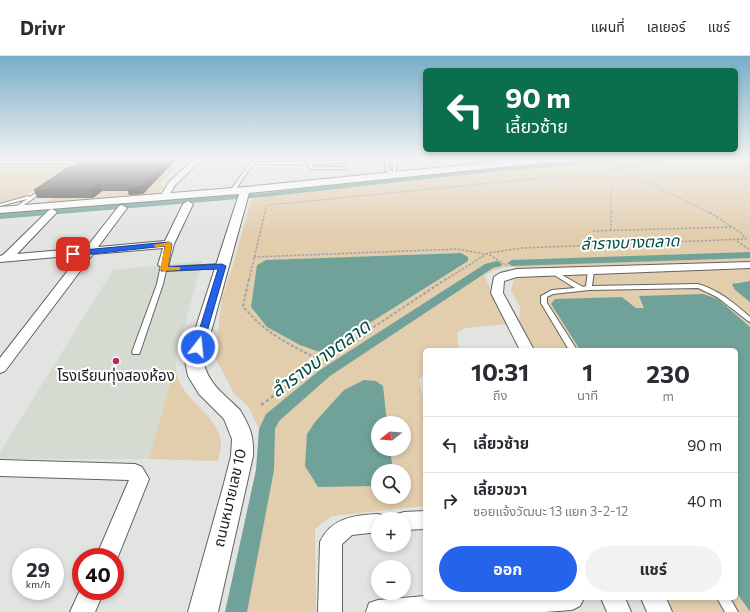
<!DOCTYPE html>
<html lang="th">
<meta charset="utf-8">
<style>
body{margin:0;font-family:Commissioner,"Noto Sans Thai",sans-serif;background:#f2f2f3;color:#2b2b33;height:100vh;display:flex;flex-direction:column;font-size:15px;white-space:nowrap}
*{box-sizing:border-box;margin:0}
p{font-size:13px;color:#7c7c81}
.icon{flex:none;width:22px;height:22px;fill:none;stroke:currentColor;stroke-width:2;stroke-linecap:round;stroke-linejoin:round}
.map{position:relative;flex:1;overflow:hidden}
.sheet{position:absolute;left:423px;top:292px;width:315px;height:252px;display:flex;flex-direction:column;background:#fff;border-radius:6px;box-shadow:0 2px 6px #0003}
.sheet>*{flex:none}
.banner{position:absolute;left:423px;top:12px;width:315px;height:84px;border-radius:6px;box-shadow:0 2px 6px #0003;background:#0b6e4f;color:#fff;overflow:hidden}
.needle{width:26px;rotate:253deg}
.fabs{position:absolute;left:371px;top:360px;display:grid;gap:8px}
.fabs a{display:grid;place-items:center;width:40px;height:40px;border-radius:50%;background:#fff;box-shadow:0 2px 6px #0003;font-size:20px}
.speed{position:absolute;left:12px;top:492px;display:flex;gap:8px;font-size:20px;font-weight:700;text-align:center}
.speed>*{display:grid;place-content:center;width:52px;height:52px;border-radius:50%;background:#fff;box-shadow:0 2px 6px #0003;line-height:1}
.speed small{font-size:10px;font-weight:400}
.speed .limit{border:6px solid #d22;background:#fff;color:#111}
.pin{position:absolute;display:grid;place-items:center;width:34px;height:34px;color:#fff;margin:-17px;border-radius:8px;box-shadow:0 2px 6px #0006}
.me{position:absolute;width:44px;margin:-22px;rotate:16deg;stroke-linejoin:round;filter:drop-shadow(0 0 3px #0008)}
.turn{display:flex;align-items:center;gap:14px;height:84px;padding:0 16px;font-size:18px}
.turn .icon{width:52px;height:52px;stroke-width:2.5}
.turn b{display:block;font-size:28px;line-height:34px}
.eta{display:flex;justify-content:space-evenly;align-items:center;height:68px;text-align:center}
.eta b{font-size:24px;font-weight:700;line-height:28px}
.action{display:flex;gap:8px;margin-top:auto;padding:8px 16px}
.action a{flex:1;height:46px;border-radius:24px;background:#2563eb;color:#fff;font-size:16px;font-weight:700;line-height:46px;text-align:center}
.action a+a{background:#f2f2f3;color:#2b2b33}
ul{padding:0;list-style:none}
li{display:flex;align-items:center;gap:12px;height:56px;padding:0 16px;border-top:1px solid #e1e1e2}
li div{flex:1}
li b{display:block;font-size:15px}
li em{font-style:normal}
header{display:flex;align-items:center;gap:24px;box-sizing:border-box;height:56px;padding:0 20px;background:#fff;border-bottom:1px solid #e1e1e2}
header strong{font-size:19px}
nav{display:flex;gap:22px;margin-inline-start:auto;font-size:14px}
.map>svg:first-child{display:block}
.built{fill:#d6dbd1}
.green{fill:#e2cdad;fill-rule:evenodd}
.water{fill:#70a299}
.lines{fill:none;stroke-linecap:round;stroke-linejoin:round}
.canal{fill:#70a299;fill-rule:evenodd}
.service-casing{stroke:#626361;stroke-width:2}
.minor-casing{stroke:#626361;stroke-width:2}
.tertiary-casing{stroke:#626361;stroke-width:2}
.path-far3{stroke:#a3a4a2;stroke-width:1;stroke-dasharray:2 1;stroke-linecap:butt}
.path-far2{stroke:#a3a4a2;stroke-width:1.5;stroke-dasharray:2.5 1.5;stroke-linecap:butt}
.path-far1{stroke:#a3a4a2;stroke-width:2;stroke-dasharray:3 2;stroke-linecap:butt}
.path{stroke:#a3a4a2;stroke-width:2.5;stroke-dasharray:3.5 2.5;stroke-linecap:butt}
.service{fill:#fff;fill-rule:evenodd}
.minor{fill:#fff;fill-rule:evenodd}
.tertiary{fill:#fff;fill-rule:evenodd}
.wall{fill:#474744}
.shaded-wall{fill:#393937}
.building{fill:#52524f;stroke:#393937}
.route{fill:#2563eb;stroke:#184099}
.slow{fill:#f59e0b}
.poi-dot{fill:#b72a62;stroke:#fff;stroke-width:1.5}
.labels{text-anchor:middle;stroke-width:4;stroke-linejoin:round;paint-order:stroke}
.poi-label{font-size:15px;fill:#1d1d1c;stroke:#fff}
.street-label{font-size:15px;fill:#1d1d1c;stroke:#fff}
.water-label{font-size:16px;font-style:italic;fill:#024f46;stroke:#fff}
.near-water-label{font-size:19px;font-style:italic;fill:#024f46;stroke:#fff}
</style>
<header>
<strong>Drivr</strong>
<nav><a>แผนที่</a><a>เลเยอร์</a><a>แชร์</a></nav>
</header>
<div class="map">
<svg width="750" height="556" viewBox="0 0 750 556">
<rect width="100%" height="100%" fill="#e2e4e1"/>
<!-- built -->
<path class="built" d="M202,205l-53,198h-149v-7l113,-182z"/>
<!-- green -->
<path class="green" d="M177,103h7l-25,26 6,1 -8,8 -113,10 9,-7 48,-7 47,1z
M637,103h113v102l-230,8c-12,-6 -25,1 -36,6l23,49 -42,4 -8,5 2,17h-34v24l-6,6 6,25v101l-93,10 -17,13 1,83h-89l35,-171 -2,-10 -12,-25 -14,-12 -19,-37 7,-59 11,-33 18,-65 3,-2 270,-30zM461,197l7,4 -211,8 9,-5zM378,367h26v26h-26zM378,415h26v26h-26z
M70,107l-48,35 -22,6v-40z
M750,213v12l-13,1 -2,8 15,12v25l-32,-28 -79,-2 6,11h-9l-14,-11 -71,7 29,46h-48l-13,-24 1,-19 -9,-16 3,-12 9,-2z
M176,304c0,5 -1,11 1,16 7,26 44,40 44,69 0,5 -2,11 -3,16l-69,-2z
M736,536l13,20h-78l-7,-14h72z"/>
<!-- water -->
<path class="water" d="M461,197l7,4v4l-146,92 -22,-8 -33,-18 -16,-20 6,-42 9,-5z
M750,225v21l-15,-12 -3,-6z
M703,238l15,5 32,28v285l-14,-20v-242h-156l-29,-46 4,-5 67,-2 14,11h8l-5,-12z
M364,324l12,1 7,5 4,37h-9v26h12l3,22h-15v14l-3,1 -57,1 -13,-21 2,-32 8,-12 29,-32z"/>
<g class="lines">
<!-- canal -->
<path class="canal" d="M596,103h26l-3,2 -128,11 -228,25 -263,22v-6l263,-20 228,-25z
M750,196v6l-238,8 -5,-3 5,-3z
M497,205l5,3 -1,2 -8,2 -163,108 -51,45 -4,8 -1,41 -27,142h-22l31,-142 3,-41 7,-15 54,-44 165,-106z"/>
<!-- service casing -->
<g class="service-casing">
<path id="service" d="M384,103h4l1,10 4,3 -1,-13h4v17h-2l-8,-5z
M0,105h89l2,1 -2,1h-89z
M346,105h1v2l-35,1 1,3h33v2h-34l-3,-1 -1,-4h-55l-19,28 -4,-1 21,-29z
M41,133l4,1 -28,20 -4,-1 14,-10 -27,7v-2l28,-8 2,1z
M164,207l3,2 -1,2 56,-3 3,2 -3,2 -56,3 -3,13 -23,68 -1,2h-6l-1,-2 25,-68 4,-19z
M591,213l3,2 -2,15 106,-2c21,6 36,19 52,33v5l-2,-1 -31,-24 -19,-9 -109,2 -36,4 -6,3v6l30,47h-8l-28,-47v-7l11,-6 23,-2 -24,-15v-2h4l28,16 3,-1 2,-15z
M717,542h13l8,14h-13z"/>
</g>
<!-- minor casing -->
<g class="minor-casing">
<path id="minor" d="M194,103h8l-27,26 -8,14h-6l-1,-2 9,-15z
M188,145l5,3 -19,40 -6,23 -4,1 -6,-3 5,-17 -70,6 -88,117 -5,2v-15l80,-103 -80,7v-6l3,-1 46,-45 3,-1 5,3 -40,42 69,-6 33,-42 3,-1 5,3 -29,39 67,-6 18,-37z
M750,206v6l-233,9 -13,4 -1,12 31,57h-14l-29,-57 3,-16 6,-4 17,-4z
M0,404l135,4 7,3 7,12 -34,85v-7h-19l33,-77 -129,-4z
M425,455v18l-21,1v-11h-10l3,-5 7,-2z
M378,458l7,2 2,3h-9v13l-26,3 -10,9v68h-24l2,-70c11,-24 34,-27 58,-28z
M81,532v3h23l-9,21h-25z
M425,540v2h159l-4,8 -8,4 -28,2h-178l3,-9 9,-3z
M601,542h24l6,14h-24z
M641,542h25l6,14h-25z"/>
</g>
<!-- tertiary casing -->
<g class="tertiary-casing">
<path id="tertiary" d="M526,103h31l-5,3 -303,31 -46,168c6,24 20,32 37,49 10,17 14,26 13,46l-35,156h-30l35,-125 8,-31 1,-17 -8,-20 -25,-25 -11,-18 -3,-15 54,-167 -239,19v-6l245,-20z"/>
</g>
<!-- path-far3 -->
<path class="path-far3" d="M750,109l-4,1 4,4
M622,114l88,43
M611,132v25
M265,157l1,-6 3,-2 353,-35 23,-8 38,-3"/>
<!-- path-far2 -->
<path class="path-far2" d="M611,156v19
M593,175l140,-4
M737,185l13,9
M254,201l204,-8 32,6 17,11
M249,224l16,-68
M445,224l43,-27 34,-5 224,-9 -6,-7 -31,-20"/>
<!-- path-far1 -->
<path class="path-far1" d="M249,223l-6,27c21,27 49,40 79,55
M315,310l131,-87"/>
<!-- path -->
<path class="path" d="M261,349l55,-40"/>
<!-- service -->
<use href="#service" class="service"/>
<!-- minor -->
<use href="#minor" class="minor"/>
<!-- tertiary -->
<use href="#tertiary" class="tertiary"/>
</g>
<!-- wall -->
<path class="wall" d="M177,103l-34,35 -14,1 -1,-4h-26l-9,7h-56l-3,-8 41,-24 17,-6z"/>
<!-- shaded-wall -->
<path class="shaded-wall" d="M169,103h8l-34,35 -14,1 -2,-7z
M99,128l3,7 -9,7 -2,-8z"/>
<!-- building -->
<path class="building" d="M93,103h76l-28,27 -14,2 3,-4h-31l-8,6h-57l36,-24h5l9,-6h8z"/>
<!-- sky -->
<linearGradient id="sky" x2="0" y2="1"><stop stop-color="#78adc8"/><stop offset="0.57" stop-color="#f2f3f2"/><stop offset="1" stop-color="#f2f3f2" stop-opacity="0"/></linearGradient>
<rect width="750" height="181" fill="url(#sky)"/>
<!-- route -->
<path class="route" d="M169,186l3,2 -4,23 54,-3 4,2 -24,83h-7l-1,-2 24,-78 -57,2 4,-25 -92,10 -3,-2 3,-3z"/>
<!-- slow -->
<path class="slow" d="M169,186l3,2 -4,23h12v3l-17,1 -3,-2 5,-23 -9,1 -3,-2z"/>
<!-- markers -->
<circle class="poi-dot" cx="116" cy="305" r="4"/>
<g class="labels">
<!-- poi labels -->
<g class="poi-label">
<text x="116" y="325">โรงเรียนทุ่งสองห้อง</text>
</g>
<!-- street labels -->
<g class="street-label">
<text transform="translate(230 442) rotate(-77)" y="5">ถนนหมายเลข 10</text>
</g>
<!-- water labels -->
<g class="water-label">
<text transform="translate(630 186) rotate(-2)" y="6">ลำรางบางตลาด</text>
</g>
<!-- near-water labels -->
<g class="near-water-label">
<text transform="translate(320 302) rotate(-36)" y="7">ลำรางบางตลาด</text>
</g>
</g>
</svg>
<div class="fabs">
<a><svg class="needle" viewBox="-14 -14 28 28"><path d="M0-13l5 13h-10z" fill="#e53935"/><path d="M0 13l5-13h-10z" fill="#7c7c81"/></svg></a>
<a><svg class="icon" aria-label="search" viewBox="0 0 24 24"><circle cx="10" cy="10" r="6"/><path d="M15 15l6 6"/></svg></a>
<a>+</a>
<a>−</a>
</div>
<div class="speed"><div>29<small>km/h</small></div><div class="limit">40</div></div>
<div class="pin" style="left:73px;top:198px;background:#d93025"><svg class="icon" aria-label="arrive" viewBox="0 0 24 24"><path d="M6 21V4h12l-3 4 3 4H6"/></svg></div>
<svg class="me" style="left:198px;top:291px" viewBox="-20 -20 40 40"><circle r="17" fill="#2563eb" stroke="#fff" stroke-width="3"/><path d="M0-11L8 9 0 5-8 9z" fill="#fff"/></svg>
<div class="banner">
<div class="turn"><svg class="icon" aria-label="left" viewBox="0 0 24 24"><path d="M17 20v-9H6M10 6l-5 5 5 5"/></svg><div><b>90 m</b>เลี้ยวซ้าย</div></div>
</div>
<section class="sheet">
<div class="eta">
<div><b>10:31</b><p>ถึง</p></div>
<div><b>1</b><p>นาที</p></div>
<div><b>230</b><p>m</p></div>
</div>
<ul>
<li><svg class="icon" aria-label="left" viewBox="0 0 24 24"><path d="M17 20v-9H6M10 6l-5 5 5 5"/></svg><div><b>เลี้ยวซ้าย</b></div><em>90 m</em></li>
<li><svg class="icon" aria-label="right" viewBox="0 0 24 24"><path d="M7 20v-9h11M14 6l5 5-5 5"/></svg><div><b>เลี้ยวขวา</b><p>ซอยแจ้งวัฒนะ 13 แยก 3-2-12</p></div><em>40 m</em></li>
</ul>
<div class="action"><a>ออก</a><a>แชร์</a></div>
</section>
</div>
